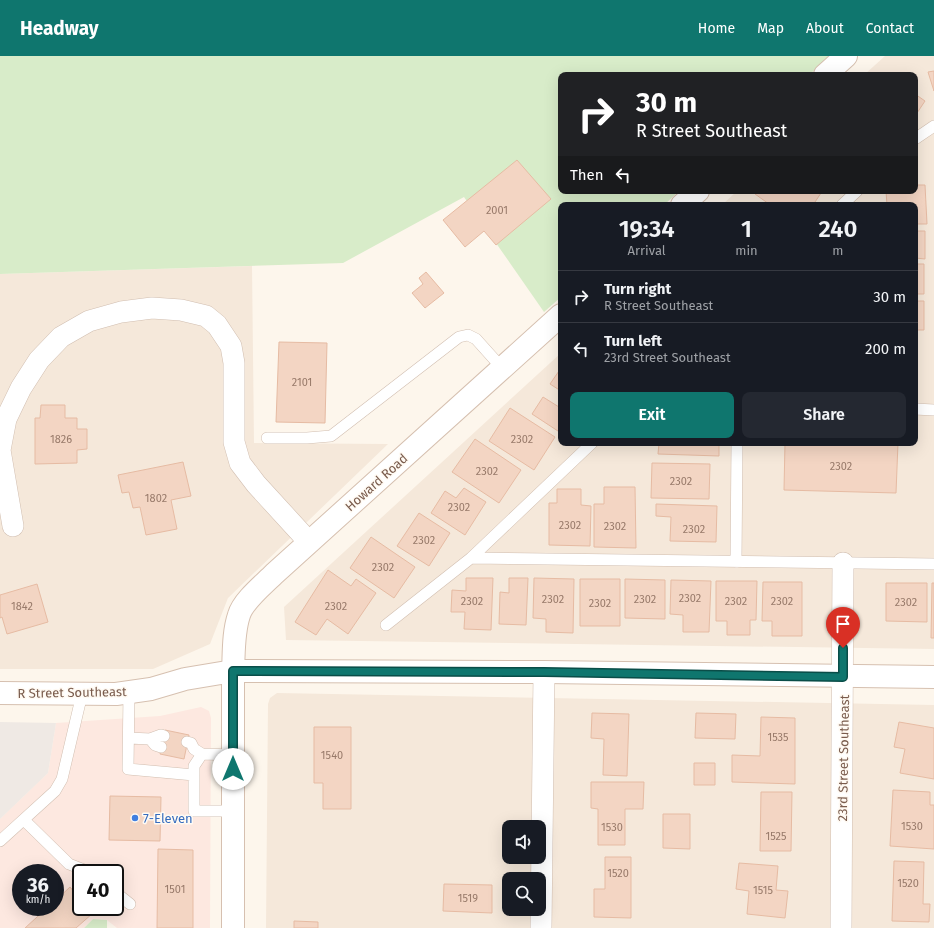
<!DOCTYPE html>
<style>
body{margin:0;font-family:"Fira Sans",sans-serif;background:#242831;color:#f1f3f6;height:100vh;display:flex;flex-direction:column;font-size:15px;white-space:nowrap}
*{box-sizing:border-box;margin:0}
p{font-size:13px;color:#9ea1a6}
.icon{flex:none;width:22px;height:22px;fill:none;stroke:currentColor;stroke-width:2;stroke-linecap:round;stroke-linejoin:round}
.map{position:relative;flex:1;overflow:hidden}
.side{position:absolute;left:558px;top:146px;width:360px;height:244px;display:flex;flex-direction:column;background:#171b24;border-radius:8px;box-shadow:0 4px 16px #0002}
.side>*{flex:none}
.banner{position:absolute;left:558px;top:16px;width:360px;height:122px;border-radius:8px;box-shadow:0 4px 16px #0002;background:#202124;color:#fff;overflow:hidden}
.tools{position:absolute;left:502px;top:764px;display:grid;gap:8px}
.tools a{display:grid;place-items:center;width:44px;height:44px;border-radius:8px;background:#171b24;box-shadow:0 4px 16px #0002;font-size:20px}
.speed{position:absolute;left:12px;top:808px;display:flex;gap:8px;font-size:20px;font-weight:700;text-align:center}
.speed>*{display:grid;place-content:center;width:52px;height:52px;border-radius:50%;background:#171b24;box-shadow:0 4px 16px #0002;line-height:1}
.speed small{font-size:10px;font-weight:400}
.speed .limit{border:2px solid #111;border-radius:6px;background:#fff;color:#111}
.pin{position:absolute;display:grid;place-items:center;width:34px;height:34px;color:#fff;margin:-41px -17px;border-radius:50% 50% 50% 0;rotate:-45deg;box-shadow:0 0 4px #0007}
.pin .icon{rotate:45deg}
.me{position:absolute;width:44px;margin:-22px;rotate:0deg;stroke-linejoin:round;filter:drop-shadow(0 0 3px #0008)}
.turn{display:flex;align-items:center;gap:14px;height:84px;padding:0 12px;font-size:18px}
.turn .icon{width:52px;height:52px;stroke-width:2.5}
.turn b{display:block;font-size:28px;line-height:34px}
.then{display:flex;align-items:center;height:38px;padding:0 12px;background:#0003;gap:8px;font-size:15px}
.eta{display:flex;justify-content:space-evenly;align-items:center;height:68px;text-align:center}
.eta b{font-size:24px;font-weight:600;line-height:28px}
.action{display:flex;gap:8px;margin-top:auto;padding:8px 12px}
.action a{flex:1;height:46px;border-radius:8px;background:#0f766e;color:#fff;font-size:16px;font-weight:600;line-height:46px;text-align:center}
.action a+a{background:#242831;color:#f1f3f6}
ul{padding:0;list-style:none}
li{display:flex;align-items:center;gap:12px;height:52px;padding:0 12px;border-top:1px solid #363941}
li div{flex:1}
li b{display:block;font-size:15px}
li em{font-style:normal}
header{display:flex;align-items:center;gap:24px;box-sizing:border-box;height:56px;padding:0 20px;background:#0f766e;color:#fff}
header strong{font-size:19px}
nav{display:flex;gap:22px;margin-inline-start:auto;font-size:14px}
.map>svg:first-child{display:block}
.residential{fill:#f5e8da;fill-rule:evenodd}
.commercial{fill:#fde8e0;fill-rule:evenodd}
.industrial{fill:#efe9e4}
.green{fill:#d8ecc9}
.building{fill:#f3d5c3;stroke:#e6bba3}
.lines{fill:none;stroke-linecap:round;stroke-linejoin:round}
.lane-casing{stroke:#d1beb0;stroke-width:12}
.street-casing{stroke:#d1beb0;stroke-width:22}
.secondary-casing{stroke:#d6c0b0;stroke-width:24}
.lane{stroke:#fff;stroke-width:11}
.street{stroke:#fff;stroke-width:21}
.secondary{stroke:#fff;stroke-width:22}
.route-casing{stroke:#0a4d48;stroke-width:10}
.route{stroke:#0f766e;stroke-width:7}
.shop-dot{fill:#3f7fe0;stroke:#fffaf3;stroke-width:1.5}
.labels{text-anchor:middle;stroke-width:3;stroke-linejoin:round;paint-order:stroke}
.number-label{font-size:11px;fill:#987a6a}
.street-label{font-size:13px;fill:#7a5c4d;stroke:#fffaf3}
.shop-label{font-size:13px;fill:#366cbe;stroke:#fffaf3;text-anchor:start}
</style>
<header>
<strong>Headway</strong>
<nav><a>Home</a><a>Map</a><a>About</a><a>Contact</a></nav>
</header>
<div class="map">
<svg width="934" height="872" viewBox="0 0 934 872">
<rect width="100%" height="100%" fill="#fdf6ec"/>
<!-- residential -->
<path class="residential" d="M885,0h49v593l-648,-9 -2,-33 277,-254v90h354v-238h-193l15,-14h178v-116h-51z
M252,210l2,177 134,1 -160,154 -18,46 -57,25h-153v-395z
M277,637l657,12v223h-668l2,-224 2,-6zM509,771h30v30h-30zM509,823h30v30h-30z"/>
<!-- commercial -->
<path class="commercial" d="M201,651l8,4 2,7 -1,210h-93l-10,-8 -14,-1 -9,9h-84v-109l48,-46 8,-50 104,-7zM21,817h34v34h-34zM81,817h34v34h-34z"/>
<!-- industrial -->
<path class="industrial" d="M0,666l56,1 -8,50 -48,46z"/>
<!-- green -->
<path class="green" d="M0,0h830l-21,19h-248v116h118l-15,14h-103v92l-17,15 -80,-115 -121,66 -343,11z
M93,863l14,1v8h-23z"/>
<!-- building -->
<path class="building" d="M934,15v20l-6,-19z
M915,38l10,7 -10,15z
M517,104l34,39 -55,46 -12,-14 -19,16 -22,-27z
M915,129h10l2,39h-12v-19h-28l-1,-14h29z
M757,135h60l4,2 -8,12h-45l1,-1 -14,-10z
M915,175h10v28l-10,-1z
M915,208h9v30h-9z
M426,216l18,21 -19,15 -13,-15 11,-9 -4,-6z
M915,245h9v29h-9z
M279,286l48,1 -2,80 -49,-1z
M561,312v23l-11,-7z
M543,341l16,10 2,-3v29l-29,-19z
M41,349h24v13h12v11h10v20l-10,1v13l-42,1v-46h5z
M510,352l45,29 -21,33 -45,-29z
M475,383l46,31 -22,33 -47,-31z
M659,387h60v13l-61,-2z
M785,387h113l-2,50 -112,-3z
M183,406l8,34 -20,4 6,29 -31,6 -6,-28 -7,1 -4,-16 -7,1 -4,-18z
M652,407l58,1 -1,35 -58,-1z
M604,431h31l1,61 -42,-1v-43h10z
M464,432l22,14 -21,33 -34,-22 14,-22 11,7z
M557,433h24v16l10,1 -1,40 -41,-1v-42h8z
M656,448l61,2 -1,36 -46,-1 1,-24 -15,-1z
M419,457l31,20 -21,33 -32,-20z
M371,481l44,30 -21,31 -44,-30z
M328,514l23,16 5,-7 20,14 -28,41 -21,-15 -11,16 -21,-13z
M466,522h27l-2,52 -27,-1 1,-17h-14l1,-22 14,1z
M509,522h19l-2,47 -27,-1 1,-32 9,1z
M534,522l40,1 -1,54 -27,-1v-13l-13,-1z
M580,523h40v47h-40z
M625,523l40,1v39l-40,-1z
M671,524l40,1 -2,51h-26v-17l-13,-1z
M716,525h41l-1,39h-6v15h-23v-14h-11z
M763,526h39v54h-30v-15h-10z
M886,527h41v39l-41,-1z
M932,527h2v55h-3z
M37,528l11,38 -41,12 -5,-17 -2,1v-23z
M592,657l37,1 -2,62 -24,-1 1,-36 -13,-1z
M696,657l40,1 -1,25 -40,-1z
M761,661l34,1v66l-63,-2v-27l28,1z
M899,666l35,6v51l-34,-6 5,-24 -11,-2z
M314,671h37v82h-28v-26h-9z
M165,674l24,5 -5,24 -24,-5z
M694,707h21v22h-21z
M591,726h53l-1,27h-18v36h-27v-36l-7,-1z
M893,734l37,2v13h4v44l-44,-3z
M761,736h31l-1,59h-31z
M110,740l51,1 -1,44 -51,-1z
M663,758h27v35l-27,-1z
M158,793l35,1v78h-36z
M605,801h26v61l-37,-1v-28h11z
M894,805l30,1 -1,42h7l-1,18 -37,-1z
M739,807l39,3 -2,24 12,1 -3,27 -38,-4 2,-23 -13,-2z
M444,828l48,1v28l-49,-2z
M70,831l11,13v7h7l5,6 -17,15h-51l23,-21h7v-6z
M294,865l24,1v6h-24z"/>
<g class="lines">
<!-- lane casing -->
<g class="lane-casing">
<path id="lane" d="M915,83l19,-13
M842,149l15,-14
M915,353l19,1
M267,382h40l24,-2 128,-99 9,-2 8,4 26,29
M471,502l463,6
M736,506l1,-119
M386,569l85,-67 121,-115
M129,636l-1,77 66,6
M129,682l21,1 11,-4 3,1
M150,683l5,6 6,2
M187,686l4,1 3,6 8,5
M233,755h-39v-45l8,-12 31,1
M24,764l45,44 23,9
M0,785l55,-50 7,-12 20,-85
M115,836l15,12"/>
</g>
<!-- street casing -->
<g class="street-casing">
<path id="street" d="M13,470l-13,-76 6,-31 15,-31 18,-28 22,-23 28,-16 32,-9 31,-4 29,2 25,6 11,9 14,21 3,17v79l6,21 16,21 53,58
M541,872l3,-256
M841,872l2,-365"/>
</g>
<!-- secondary casing -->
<g class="secondary-casing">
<path id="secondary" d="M825,19l21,-19
M682,149l16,-14
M0,637l116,1 35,-5 34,-10 48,-8 311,1 390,5
M233,872v-257c1,-18 0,-38 6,-56 4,-14 24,-30 35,-41l287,-259"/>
</g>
<!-- lane -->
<use href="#lane" class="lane"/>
<!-- street -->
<use href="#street" class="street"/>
<!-- secondary -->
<use href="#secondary" class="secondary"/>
</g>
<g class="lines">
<!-- route casing -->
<g class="route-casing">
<path id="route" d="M233,713v-98l311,1 299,5v-29"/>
</g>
<!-- route -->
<use href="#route" class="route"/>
</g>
<!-- markers -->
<circle class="shop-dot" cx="135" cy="762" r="4"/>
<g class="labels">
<!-- number labels -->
<g class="number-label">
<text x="497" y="158">2001</text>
<text x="302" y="330">2101</text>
<text x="61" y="387">1826</text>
<text x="522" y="387">2302</text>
<text x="841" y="414">2302</text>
<text x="487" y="419">2302</text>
<text x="681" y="429">2302</text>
<text x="156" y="446">1802</text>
<text x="459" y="455">2302</text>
<text x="570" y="473">2302</text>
<text x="615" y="474">2302</text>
<text x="694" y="477">2302</text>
<text x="424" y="488">2302</text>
<text x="383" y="515">2302</text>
<text x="690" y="546">2302</text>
<text x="553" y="547">2302</text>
<text x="645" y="547">2302</text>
<text x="472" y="549">2302</text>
<text x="736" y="549">2302</text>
<text x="782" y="549">2302</text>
<text x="906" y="550">2302</text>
<text x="600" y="551">2302</text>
<text x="22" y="554">1842</text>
<text x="336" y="554">2302</text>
<text x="778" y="685">1535</text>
<text x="332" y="703">1540</text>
<text x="912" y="774">1530</text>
<text x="612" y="775">1530</text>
<text x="776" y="784">1525</text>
<text x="618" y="821">1520</text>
<text x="908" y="831">1520</text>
<text x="175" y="837">1501</text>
<text x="763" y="838">1515</text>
<text x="468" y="846">1519</text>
</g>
<!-- street labels -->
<g class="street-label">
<text transform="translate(376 426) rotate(-42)" y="5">Howard Road</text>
<text transform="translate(72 636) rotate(-1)" y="5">R Street Southeast</text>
<text transform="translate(843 702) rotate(-89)" y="5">23rd Street Southeast</text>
</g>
<!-- shop labels -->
<g class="shop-label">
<text x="143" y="767">7-Eleven</text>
</g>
</g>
</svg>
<div class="tools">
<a><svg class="icon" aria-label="sound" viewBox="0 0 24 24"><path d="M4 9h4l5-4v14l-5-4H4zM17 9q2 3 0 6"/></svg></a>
<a><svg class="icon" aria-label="search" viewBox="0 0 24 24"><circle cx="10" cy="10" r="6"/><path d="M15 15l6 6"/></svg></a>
</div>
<div class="speed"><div>36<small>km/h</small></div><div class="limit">40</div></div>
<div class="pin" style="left:843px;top:592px;background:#d93025"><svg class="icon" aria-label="arrive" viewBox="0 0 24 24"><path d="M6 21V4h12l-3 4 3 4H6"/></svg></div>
<svg class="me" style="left:233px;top:713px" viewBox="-20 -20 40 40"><circle r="19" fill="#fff"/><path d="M0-13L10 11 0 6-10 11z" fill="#0f766e"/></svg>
<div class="banner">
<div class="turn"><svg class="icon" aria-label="right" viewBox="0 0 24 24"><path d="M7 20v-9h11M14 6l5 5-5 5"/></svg><div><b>30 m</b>R Street Southeast</div></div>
<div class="then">Then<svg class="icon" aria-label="left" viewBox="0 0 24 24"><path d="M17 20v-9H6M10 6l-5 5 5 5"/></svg></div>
</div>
<section class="side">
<div class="eta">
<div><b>19:34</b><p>Arrival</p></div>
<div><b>1</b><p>min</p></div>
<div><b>240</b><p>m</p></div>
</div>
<ul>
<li><svg class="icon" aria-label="right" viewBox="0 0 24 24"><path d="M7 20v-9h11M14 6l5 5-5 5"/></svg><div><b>Turn right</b><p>R Street Southeast</p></div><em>30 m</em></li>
<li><svg class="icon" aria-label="left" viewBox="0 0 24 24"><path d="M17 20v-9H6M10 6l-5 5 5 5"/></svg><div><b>Turn left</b><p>23rd Street Southeast</p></div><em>200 m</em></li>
</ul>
<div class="action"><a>Exit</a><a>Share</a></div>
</section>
</div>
